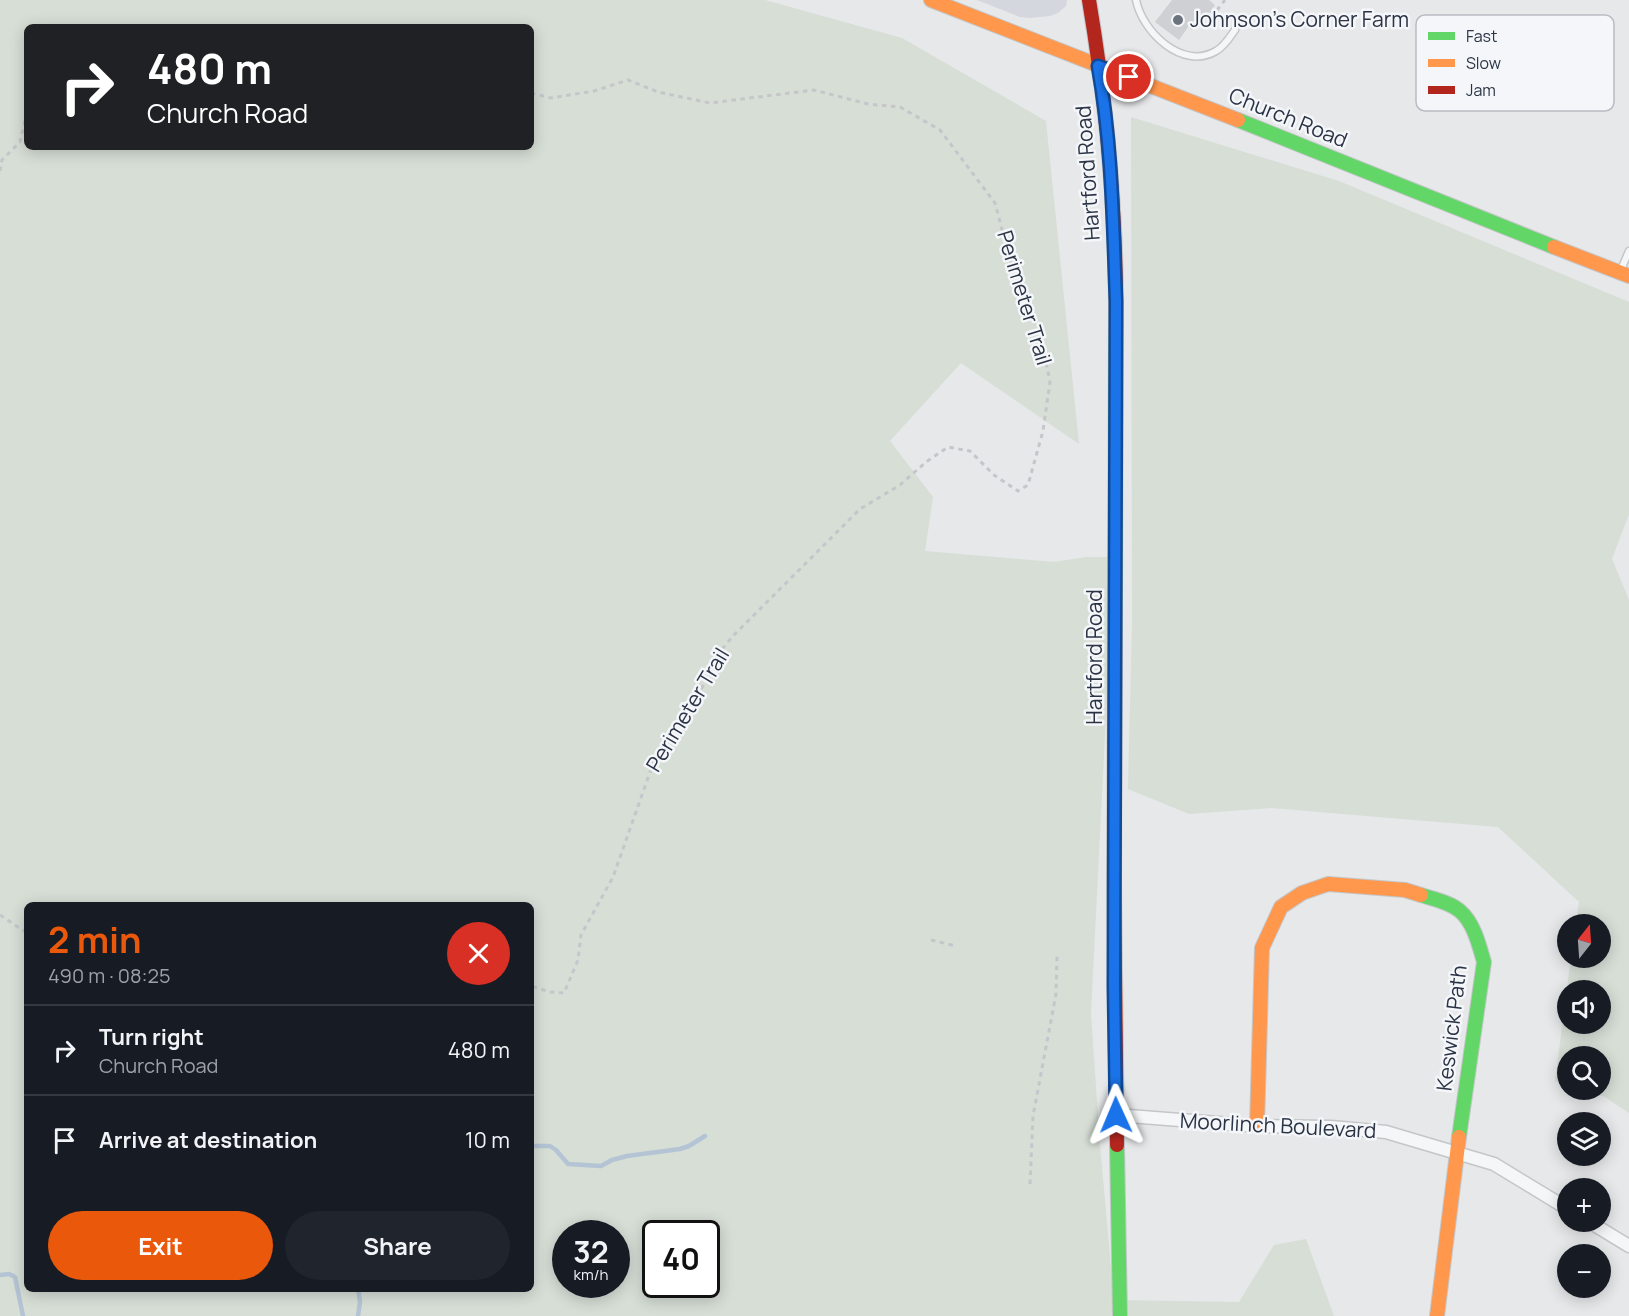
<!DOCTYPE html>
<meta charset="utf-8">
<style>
body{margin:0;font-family:Manrope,sans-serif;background:#20242c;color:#f1f3f6;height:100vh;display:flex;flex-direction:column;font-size:22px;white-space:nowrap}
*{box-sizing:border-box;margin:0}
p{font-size:20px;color:#9ea1a6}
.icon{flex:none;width:33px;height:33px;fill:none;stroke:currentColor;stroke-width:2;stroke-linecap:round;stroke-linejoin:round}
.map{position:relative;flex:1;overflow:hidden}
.details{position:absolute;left:24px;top:902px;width:510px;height:390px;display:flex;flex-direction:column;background:#171b24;border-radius:9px;box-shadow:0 3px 15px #0003}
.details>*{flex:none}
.top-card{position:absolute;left:24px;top:24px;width:510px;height:126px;border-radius:9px;box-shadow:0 3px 15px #0003;background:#202124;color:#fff;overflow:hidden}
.needle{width:39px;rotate:17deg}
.buttons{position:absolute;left:1557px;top:914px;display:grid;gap:12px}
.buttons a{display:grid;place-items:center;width:54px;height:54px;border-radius:50%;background:#171b24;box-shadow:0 3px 15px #0003;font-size:30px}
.speed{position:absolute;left:552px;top:1220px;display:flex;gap:12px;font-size:30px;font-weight:700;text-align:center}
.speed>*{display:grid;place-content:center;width:78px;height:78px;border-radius:50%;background:#171b24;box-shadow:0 3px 15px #0003;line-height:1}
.speed small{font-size:15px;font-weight:400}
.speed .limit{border:3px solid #111;border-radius:9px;background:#fff;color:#111}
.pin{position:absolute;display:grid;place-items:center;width:51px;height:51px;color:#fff;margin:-26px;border:3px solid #fff;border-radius:50%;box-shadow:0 2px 6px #0007}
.me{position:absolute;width:66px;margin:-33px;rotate:359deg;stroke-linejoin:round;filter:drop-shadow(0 0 4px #0008)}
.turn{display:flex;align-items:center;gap:21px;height:126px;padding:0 24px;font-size:27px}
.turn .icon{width:78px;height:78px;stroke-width:2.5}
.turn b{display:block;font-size:42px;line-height:51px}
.round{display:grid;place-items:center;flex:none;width:63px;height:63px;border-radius:32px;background:#20242c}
.headline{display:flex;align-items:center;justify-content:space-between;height:102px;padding:0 24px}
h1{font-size:36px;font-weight:700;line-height:45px;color:#ea580c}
.cta{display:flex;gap:12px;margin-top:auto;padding:12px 24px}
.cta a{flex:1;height:69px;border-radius:36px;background:#ea580c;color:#fff;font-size:24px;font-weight:700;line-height:69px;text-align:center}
.cta a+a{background:#20242c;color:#f1f3f6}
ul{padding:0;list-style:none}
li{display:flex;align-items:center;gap:18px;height:90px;padding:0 24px;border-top:2px solid #363941}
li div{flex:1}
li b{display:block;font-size:22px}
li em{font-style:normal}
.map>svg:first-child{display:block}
.built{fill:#d4d7dd}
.green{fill:#d6ded6;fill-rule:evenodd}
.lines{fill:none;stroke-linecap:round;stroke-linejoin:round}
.stream{stroke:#b4c4d5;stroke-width:4.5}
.building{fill:#ced0d3}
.lane-casing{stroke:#c4c6c8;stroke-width:9}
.street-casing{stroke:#c4c6c8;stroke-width:15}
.fast-casing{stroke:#c4c6c8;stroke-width:16}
.slow-casing{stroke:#c4c6c8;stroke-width:16}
.jam-casing{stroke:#c4c6c8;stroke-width:16}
.path{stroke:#c5c6ca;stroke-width:3;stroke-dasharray:4.5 4.5;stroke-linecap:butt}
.lane{stroke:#f5f6f7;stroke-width:6}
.street{stroke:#f5f6f7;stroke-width:12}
.fast{stroke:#63d668;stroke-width:14}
.slow{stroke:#ff974d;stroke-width:14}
.jam{stroke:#b3261e;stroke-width:14}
.route-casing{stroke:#114b97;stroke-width:15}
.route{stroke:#1a73e8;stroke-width:10}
.poi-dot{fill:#6c737f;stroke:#f4f6f9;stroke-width:2}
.labels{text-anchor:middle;stroke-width:5;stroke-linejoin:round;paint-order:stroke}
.poi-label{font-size:21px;fill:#2b3445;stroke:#f4f6f9;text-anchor:start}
.street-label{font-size:21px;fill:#2b3445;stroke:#f4f6f9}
.key{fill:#f4f6f9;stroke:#b8bcc3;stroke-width:1.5}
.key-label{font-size:16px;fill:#2b3445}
</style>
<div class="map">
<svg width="1629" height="1316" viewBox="0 0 1629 1316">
<rect width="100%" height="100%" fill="#e6e8ea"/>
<!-- built -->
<path class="built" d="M977,0h90l-1,6 -8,7 -8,3 -20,2 -10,-1z"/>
<!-- green -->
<path class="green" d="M0,0h765l137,38 144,83 33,323 -118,-81 -71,78 43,56 -8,54 129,11 32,-5h28l-23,456 9,132 14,155 125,2 35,-57 32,-6 28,77h-1334zM27,27h504v120h-504zM27,904h504v384h-504zM566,1233h50v51h-50zM656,1233h50v51h-50z
M1131,117l208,64 290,121v212l-17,45 17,41v513l-24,-16 -25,-8h20v-33h-32l-1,29 -12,-4 16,-124h29v-33h-24l3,-22 -81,-75 -227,-19 -82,6 -61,-25 4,-166zM1568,990h32v33h-32z"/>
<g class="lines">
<!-- stream -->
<path class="stream" d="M531,1146h19l6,4 12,14 33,2 11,-6 15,-4 53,-7 9,-3 16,-10
M0,1275l9,-1 6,3 8,39
M358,1288l2,14 -2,14"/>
</g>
<!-- building -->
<path class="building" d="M1172,0h37l6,5 -9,12 -3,-2 -11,15 -4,-3 -9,13 -24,-18z"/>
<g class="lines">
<!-- lane casing -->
<g class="lane-casing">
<path id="lane" d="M1136,0c6,31 46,71 80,51 8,-4 14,-14 19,-21
M1620,272l9,-21"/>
</g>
<!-- street casing -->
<g class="street-casing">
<path id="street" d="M1116,1115l141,11 74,1 55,5 108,32 74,45
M1588,1221l41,25"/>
</g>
<!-- fast casing -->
<g class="fast-casing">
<path id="fast" d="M1238,120l316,127
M1114,886l2,-577
M1421,895c12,4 29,7 39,16 14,12 19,34 24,51l-25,175
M1117,1145l3,171"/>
</g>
<!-- slow casing -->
<g class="slow-casing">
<path id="slow" d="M931,0l307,120
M1554,247l75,29
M1257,1126l5,-178 19,-41 21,-14 26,-9 77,6 16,5
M1437,1316l22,-179"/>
</g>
<!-- jam casing -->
<g class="jam-casing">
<path id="jam" d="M1089,0c17,101 27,206 27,309
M1114,886l3,259"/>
</g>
<!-- path -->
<path class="path" d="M1211,11l3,3 11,-14
M531,93l20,5 43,-7 34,-11 30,12 52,11 104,-13 54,14 32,3 40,23 55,73 19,72 27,63 9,44 -7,49 -15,54 -10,6 -24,-16 -24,-24 -22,-4 -22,15 -26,23 -40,24 -127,127 -14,17 -25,51 -40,57 -41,116 -32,58 -3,25 -14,33 -14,-1 -19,-6
M0,171l2,-11 18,-18 7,-30
M0,915l27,18
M931,940l25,6
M1030,1184l3,-68 23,-122 1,-38"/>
<!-- lane -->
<use href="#lane" class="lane"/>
<!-- street -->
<use href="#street" class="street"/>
<!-- fast -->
<use href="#fast" class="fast"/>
<!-- slow -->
<use href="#slow" class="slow"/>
<!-- jam -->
<use href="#jam" class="jam"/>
</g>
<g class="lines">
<!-- route casing -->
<g class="route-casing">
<path id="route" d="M1116,1115l-2,-129 2,-685c-3,-79 -4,-158 -18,-235l31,11"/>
</g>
<!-- route -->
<use href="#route" class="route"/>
</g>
<!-- markers -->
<circle class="poi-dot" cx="1178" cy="20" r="6"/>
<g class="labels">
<!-- poi labels -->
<g class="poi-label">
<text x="1190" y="27">Johnson's Corner Farm</text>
</g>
<!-- street labels -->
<g class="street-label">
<text transform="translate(1288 118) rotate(22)" y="7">Church Road</text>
<text transform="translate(1088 173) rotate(-94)" y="7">Hartford Road</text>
<text transform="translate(1024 298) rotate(73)" y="7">Perimeter Trail</text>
<text transform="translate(1095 657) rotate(-90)" y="7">Hartford Road</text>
<text transform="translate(688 710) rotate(-59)" y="7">Perimeter Trail</text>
<text transform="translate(1452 1028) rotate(-83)" y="7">Keswick Path</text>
<text transform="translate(1278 1126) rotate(3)" y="7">Moorlinch Boulevard</text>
</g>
</g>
<!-- legend -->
<rect x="1416" y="15" width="198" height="96" rx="9" class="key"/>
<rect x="1428" y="32" width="27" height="8" fill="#63d668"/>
<rect x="1428" y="59" width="27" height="8" fill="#ff974d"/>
<rect x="1428" y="86" width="27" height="8" fill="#b3261e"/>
<g class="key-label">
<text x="1466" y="42">Fast</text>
<text x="1466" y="69">Slow</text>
<text x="1466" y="96">Jam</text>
</g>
</svg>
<div class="buttons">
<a><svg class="needle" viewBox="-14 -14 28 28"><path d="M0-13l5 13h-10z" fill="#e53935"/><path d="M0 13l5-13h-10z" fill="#9ea1a6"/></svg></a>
<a><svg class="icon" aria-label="sound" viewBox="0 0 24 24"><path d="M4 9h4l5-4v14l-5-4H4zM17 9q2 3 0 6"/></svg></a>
<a><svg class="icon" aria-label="search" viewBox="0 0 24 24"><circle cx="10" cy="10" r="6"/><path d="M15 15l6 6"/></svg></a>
<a><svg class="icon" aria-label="layers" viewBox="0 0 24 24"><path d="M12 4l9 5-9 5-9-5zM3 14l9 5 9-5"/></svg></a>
<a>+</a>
<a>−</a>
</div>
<div class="speed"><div>32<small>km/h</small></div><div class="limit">40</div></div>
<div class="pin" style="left:1129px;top:77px;background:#d93025"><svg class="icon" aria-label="arrive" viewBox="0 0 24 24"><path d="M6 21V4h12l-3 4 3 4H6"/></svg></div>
<svg class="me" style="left:1116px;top:1115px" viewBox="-20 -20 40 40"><path d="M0-17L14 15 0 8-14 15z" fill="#1a73e8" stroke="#fff" stroke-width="4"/></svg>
<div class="top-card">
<div class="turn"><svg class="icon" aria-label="right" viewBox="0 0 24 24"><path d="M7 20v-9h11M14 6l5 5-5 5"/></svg><div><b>480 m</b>Church Road</div></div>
</div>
<section class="details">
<div class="headline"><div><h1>2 min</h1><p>490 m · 08:25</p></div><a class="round" style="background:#d93025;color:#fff"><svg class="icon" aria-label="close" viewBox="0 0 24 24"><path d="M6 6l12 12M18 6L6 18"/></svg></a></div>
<ul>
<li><svg class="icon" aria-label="right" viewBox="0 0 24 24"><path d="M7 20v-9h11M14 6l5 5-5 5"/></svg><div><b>Turn right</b><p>Church Road</p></div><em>480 m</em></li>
<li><svg class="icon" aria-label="arrive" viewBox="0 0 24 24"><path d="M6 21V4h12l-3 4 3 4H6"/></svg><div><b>Arrive at destination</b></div><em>10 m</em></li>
</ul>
<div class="cta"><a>Exit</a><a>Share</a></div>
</section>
</div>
